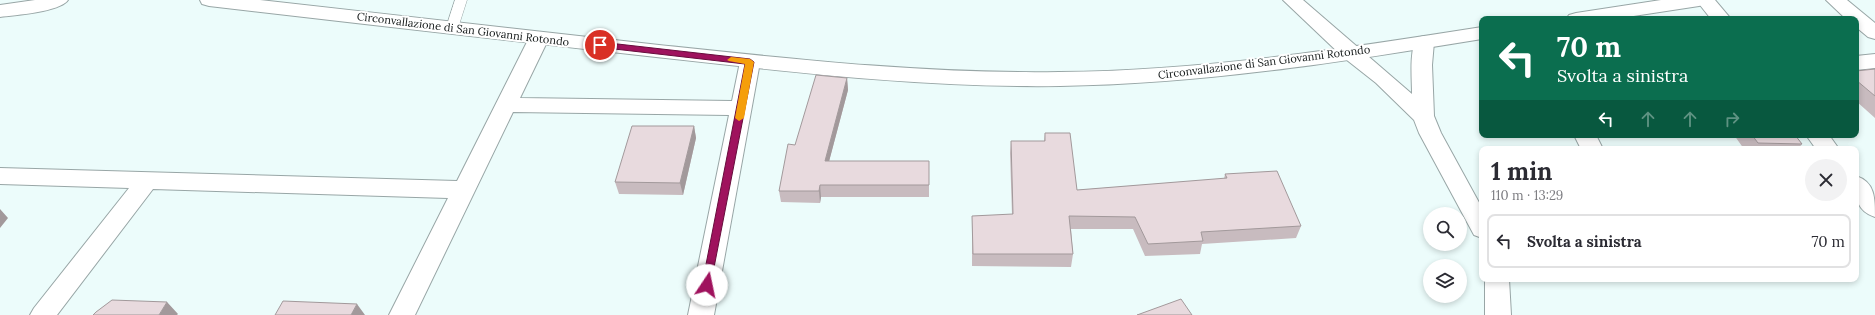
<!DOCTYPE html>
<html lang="it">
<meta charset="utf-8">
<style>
body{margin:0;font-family:Lora,serif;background:#f2f2f3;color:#2b2b33;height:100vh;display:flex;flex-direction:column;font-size:15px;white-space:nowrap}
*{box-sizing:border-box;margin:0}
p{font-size:13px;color:#7c7c81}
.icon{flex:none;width:22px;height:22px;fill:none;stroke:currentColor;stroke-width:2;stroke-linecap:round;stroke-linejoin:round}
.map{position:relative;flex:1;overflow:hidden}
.drawer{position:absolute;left:1479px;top:146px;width:380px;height:136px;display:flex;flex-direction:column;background:#fff;border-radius:8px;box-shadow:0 2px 6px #0003}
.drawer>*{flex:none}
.guide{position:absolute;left:1479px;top:16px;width:380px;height:122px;border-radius:8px;box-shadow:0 2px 6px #0003;background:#0b6e4f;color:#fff;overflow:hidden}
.buttons{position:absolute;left:1423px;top:207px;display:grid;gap:8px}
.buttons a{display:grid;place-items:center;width:44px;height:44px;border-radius:50%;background:#fff;box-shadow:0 2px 6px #0003;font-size:20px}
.pin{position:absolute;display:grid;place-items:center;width:34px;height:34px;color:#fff;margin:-17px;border:2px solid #fff;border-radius:50%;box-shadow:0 1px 4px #0007}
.me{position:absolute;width:44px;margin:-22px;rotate:11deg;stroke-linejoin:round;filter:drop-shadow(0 0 3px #0008)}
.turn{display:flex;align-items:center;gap:14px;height:84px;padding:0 12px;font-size:18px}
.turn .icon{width:52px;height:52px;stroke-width:2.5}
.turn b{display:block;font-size:28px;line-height:34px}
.lanes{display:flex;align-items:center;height:38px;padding:0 12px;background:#0003;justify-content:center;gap:20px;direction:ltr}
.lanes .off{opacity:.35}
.round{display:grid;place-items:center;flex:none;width:42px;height:42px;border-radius:21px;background:#f2f2f3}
.head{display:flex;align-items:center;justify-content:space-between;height:68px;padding:0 12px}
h1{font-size:24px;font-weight:700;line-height:30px}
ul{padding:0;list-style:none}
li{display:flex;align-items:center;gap:12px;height:54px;margin:0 8px 6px;padding:0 4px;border:2px solid #e1e1e2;border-radius:8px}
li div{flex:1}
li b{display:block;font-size:15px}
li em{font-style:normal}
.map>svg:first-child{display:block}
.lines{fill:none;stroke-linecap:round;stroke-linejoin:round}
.lane-casing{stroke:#98a6a6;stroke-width:1}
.street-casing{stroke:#98a6a6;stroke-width:2}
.secondary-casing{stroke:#98a6a6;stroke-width:2}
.lane{fill:#fff;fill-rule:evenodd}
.street{fill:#fff;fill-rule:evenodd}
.secondary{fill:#fff;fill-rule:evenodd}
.wall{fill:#c8bbbf}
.shaded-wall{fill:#a2999b}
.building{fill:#e8dade;stroke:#a2999b}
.route{fill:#9f125d;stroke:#670c3c}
.slow{fill:#f59e0b}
.labels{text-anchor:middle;stroke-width:4;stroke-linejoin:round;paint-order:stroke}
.street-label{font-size:11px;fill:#131818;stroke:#fff}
</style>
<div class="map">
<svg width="1875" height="315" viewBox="0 0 1875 315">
<rect width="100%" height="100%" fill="#ecfcfb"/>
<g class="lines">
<!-- lane casing -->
<g class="lane-casing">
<path id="lane" d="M455,0h12l-9,28 -6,4 -6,-4z"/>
</g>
<!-- street casing -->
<g class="street-casing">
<path id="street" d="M35,0h33c-8,12 -53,15 -68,17v-12z
M1283,0h20l109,94c0,-15 -3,-44 5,-56l7,-2 7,2 3,4 -2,23 2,51 7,17 41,75v30l-8,-3 -55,-102 -5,-13 -38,-37 -33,-26z
M1696,0h19l16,19h-20z
M1826,0h21l28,23v16l-7,-2 -12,-10v-8h-10z
M539,32l7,2 3,4 -29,60 212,3 8,-39 3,-5 7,-2 7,2 3,5 -46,253h-26l41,-200 -216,-3 -98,203h-26l59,-117 -295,-9 -96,126h-27l4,-7 95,-120 -129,-4v-16l457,13 72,-143 3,-4z
M1875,54v14l-19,2v-14z
M1574,135h22l7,14h-22z
M1806,135h23l10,14h-23z
M1856,176c19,6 19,22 19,41 -21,-7 -19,-23 -19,-41z
M1485,279h24l2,36h-26z"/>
</g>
<!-- secondary casing -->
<g class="secondary-casing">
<path id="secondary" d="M200,0h60c133,15 266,30 399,45 133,14 266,29 400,27 142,-1 283,-23 423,-45v12c-140,23 -280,45 -422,47 -135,2 -269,-14 -404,-29 -149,-16 -298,-34 -447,-51l-7,-2z
M1661,0h47l-2,4 -7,2 -85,13h-48l3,-4 7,-2z"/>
</g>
<!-- lane -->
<use href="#lane" class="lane"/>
<!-- street -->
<use href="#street" class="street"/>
<!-- secondary -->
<use href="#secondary" class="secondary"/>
</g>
<!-- wall -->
<path class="wall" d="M1875,69v49l-19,-17v-30z
M847,78l1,12 -19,71h100v36h-108l-1,6 -39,-1 -2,-11 16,-46z
M694,126l2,12 -13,57 -64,-1 -4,-12z
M1045,133l32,57 147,-11 1,-5 76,52 -5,12 -94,6 -2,10 -55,2 -12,-27h-62l2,25 -2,13 -99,-1v-50l40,-1 -2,-62 1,-12h33z
M1734,135h61l7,9 -4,5h-54z"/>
<!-- shaded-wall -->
<path class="shaded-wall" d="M847,78l1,12 -22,83 -1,-12z
M694,126l2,12 -13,57 -3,-12z
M820,185l1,12 -1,6 -1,-12z
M0,209l8,9 -8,10z
M167,302l11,12 -1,1h-18z
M357,304l8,11h-14z"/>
<!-- building -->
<path class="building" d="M1875,69v27l-19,-16v-9z
M816,75l31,3 -22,83h104v24h-109l-1,6h-40l9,-47 7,1z
M632,126h62l-14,57 -65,-1z
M1045,133h25l7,57 150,-12 -2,-4 52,-3 24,55 -100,6 2,9 -55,3 -13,-27 -66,-1 4,38h-100l-1,-38 41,-2 -2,-73h34z
M1752,135h43l7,9 -44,-1z
M1181,299l11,16h-55z
M112,300l55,2 -8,13h-66l3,-3z
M283,301l74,3 -6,11h-76z"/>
<!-- route -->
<path class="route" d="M600,42l150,17 4,3 -44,226h-7l-1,-3 43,-221 -148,-17 -1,-2z"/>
<!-- slow -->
<path class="slow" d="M731,57l19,2 4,3 -10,56 -5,3 -4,-3 10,-54 -16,-3 -2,-1z"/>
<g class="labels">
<!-- street labels -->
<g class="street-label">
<text transform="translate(463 29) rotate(7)" y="4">Circonvallazione di San Giovanni Rotondo</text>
<text transform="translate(1264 62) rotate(-7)" y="4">Circonvallazione di San Giovanni Rotondo</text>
</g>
</g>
</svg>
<div class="buttons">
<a><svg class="icon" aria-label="search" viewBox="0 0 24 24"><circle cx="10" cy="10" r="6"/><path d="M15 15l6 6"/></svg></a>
<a><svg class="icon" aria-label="layers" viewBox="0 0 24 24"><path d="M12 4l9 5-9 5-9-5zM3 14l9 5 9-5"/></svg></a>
</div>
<div class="pin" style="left:600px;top:45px;background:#d93025"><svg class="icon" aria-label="arrive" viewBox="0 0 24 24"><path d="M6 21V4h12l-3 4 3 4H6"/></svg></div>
<svg class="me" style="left:707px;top:285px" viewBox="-20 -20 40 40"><circle r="19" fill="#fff"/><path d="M0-13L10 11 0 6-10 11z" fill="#9f125d"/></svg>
<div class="guide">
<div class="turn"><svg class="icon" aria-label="left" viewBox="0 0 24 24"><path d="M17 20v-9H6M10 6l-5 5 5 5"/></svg><div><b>70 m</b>Svolta a sinistra</div></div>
<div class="lanes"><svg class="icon" aria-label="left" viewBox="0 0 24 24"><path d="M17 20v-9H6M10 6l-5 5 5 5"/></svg><svg class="icon off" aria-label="ahead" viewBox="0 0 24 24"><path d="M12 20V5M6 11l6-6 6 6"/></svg><svg class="icon off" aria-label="ahead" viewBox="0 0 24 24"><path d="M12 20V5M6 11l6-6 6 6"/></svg><svg class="icon off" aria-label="right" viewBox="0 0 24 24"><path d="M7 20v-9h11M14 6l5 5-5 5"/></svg></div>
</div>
<section class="drawer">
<div class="head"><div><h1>1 min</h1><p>110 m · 13:29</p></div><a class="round"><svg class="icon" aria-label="close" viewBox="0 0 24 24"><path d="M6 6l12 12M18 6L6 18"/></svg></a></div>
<ul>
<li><svg class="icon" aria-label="left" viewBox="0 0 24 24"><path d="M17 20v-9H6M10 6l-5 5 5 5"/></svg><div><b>Svolta a sinistra</b></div><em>70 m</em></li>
</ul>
</section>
</div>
